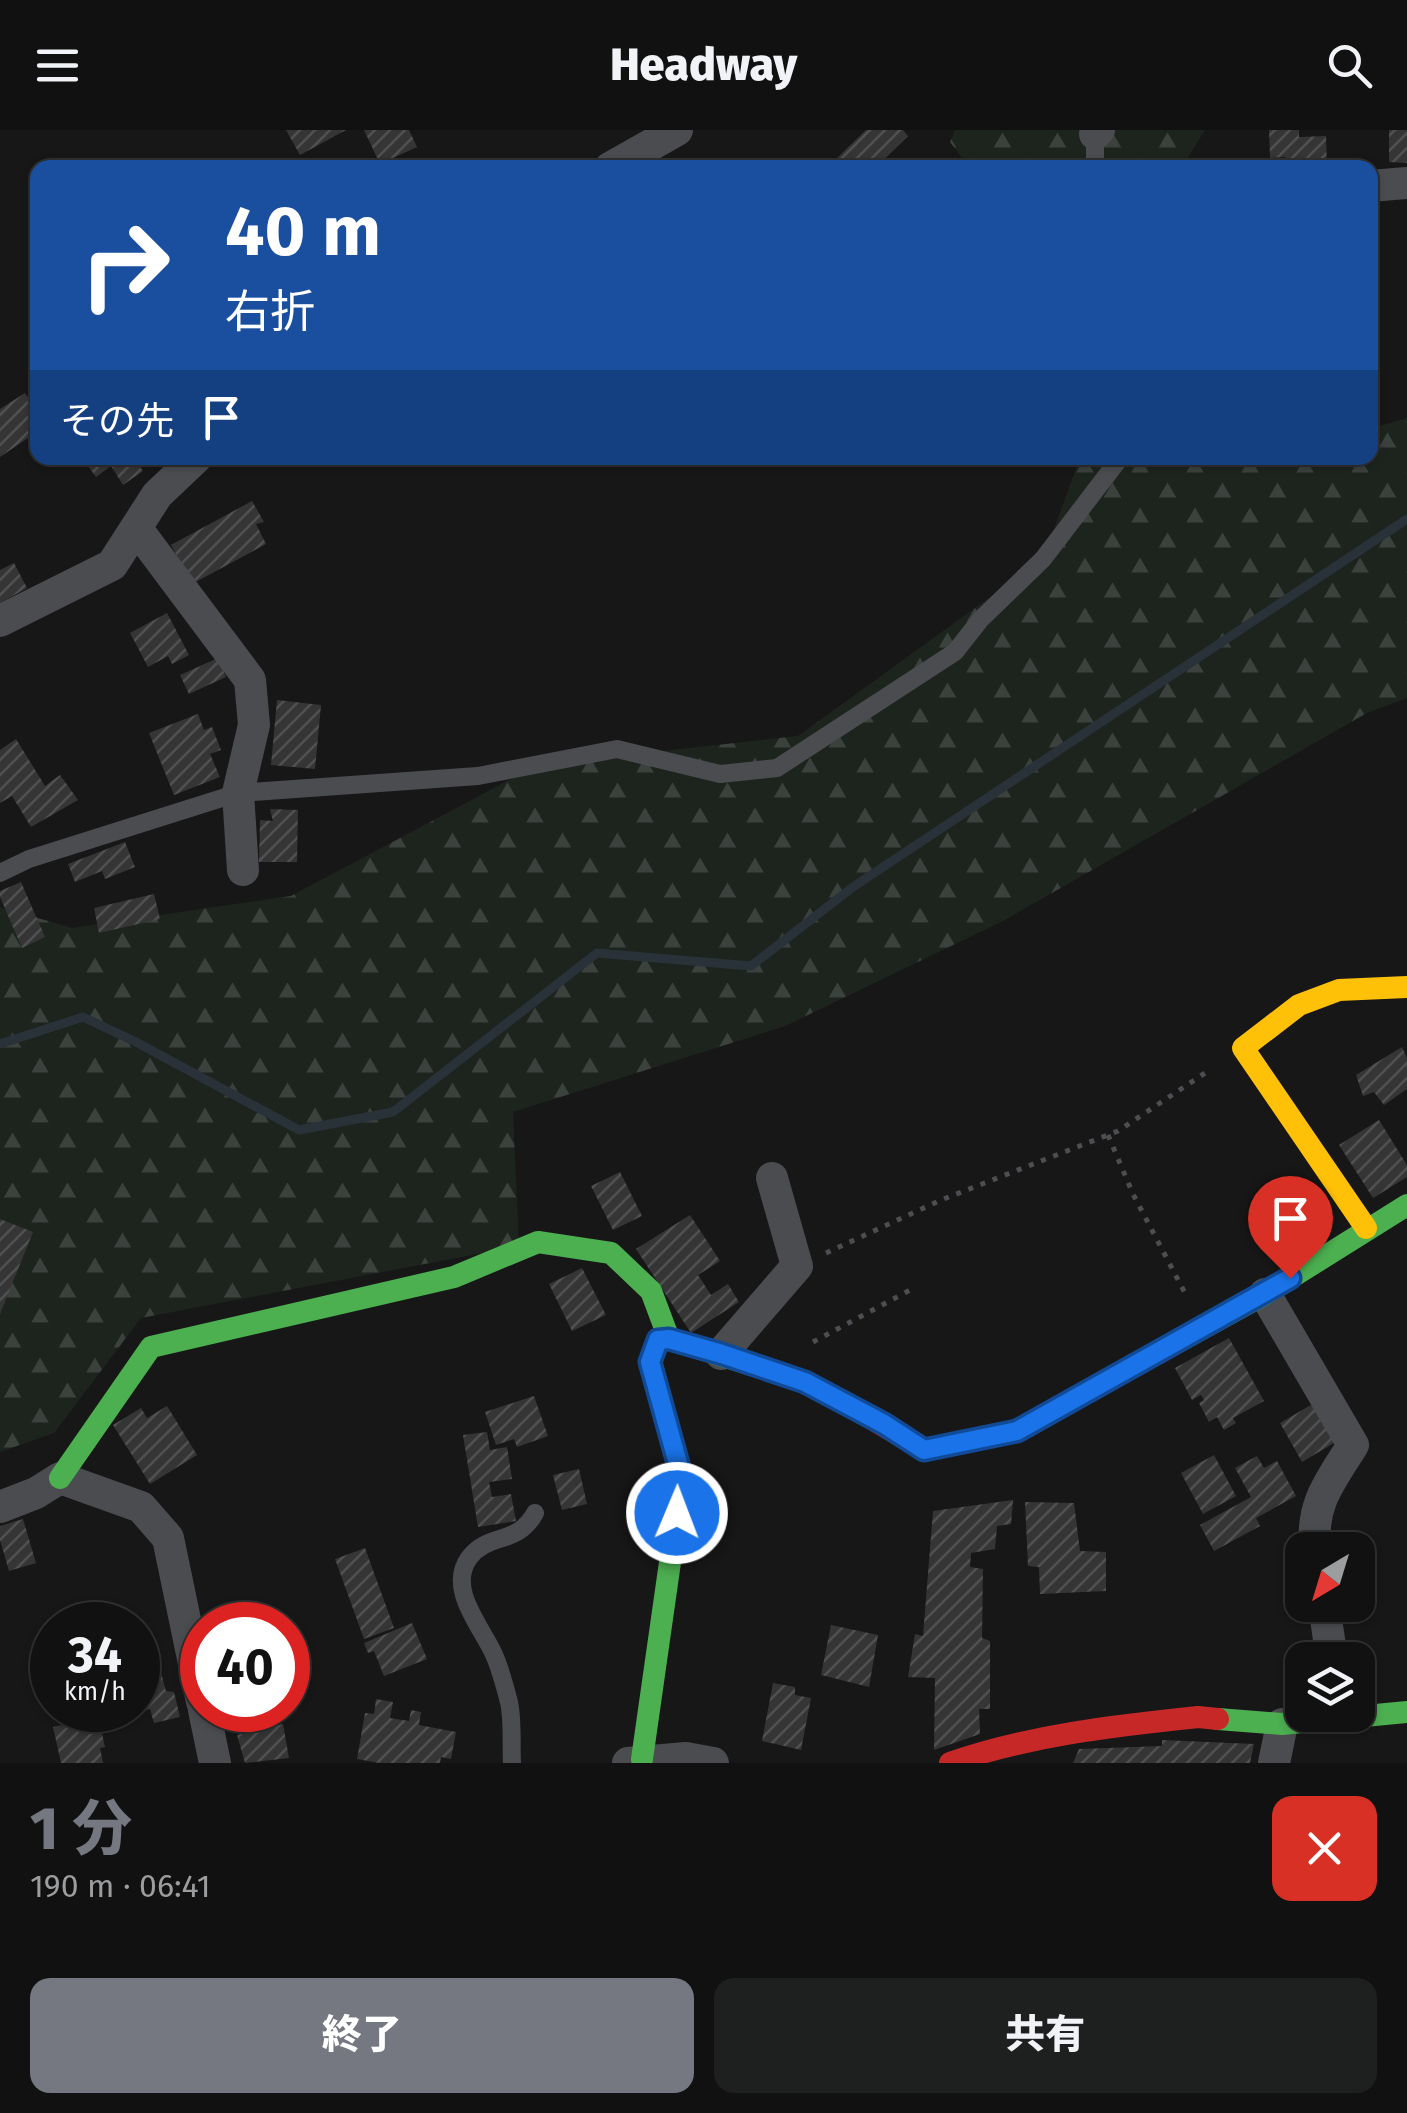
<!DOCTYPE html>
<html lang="ja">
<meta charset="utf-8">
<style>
body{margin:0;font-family:"Fira Sans","Noto Sans JP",sans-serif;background:#1e1f1f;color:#f1f3f6;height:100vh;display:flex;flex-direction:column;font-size:38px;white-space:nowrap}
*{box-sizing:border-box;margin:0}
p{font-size:32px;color:#9c9d9f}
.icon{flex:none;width:55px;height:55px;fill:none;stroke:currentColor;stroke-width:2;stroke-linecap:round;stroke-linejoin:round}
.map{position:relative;height:1633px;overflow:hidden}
.side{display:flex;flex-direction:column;background:#111;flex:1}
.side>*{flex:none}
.banner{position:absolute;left:30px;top:30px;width:1348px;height:305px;border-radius:20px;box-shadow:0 2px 8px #0004,0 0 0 2px #303131;background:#1a4fa0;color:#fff;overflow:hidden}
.needle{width:65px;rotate:218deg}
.tools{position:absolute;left:1285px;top:1402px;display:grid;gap:20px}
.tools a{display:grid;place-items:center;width:90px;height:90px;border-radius:20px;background:#111;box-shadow:0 2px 8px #0004,0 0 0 2px #303131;font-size:50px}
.speed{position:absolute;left:30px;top:1472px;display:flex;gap:20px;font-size:50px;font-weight:700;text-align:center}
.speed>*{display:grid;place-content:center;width:130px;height:130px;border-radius:50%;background:#111;box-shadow:0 2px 8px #0004,0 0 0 2px #303131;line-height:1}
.speed small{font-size:25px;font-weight:400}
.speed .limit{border:15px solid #d22;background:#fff;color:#111}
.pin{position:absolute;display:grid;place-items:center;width:85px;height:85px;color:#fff;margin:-102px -42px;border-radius:50% 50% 50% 0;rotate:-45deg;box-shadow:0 0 10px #0007}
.pin .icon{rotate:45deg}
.me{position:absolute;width:110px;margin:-55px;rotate:1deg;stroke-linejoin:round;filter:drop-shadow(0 0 8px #0008)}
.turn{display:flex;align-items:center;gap:35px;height:210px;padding:0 30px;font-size:45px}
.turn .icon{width:130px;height:130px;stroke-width:2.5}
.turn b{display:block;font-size:70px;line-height:85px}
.then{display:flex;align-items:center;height:95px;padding:0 30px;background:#0003;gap:20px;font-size:38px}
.round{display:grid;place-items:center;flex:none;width:105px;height:105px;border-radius:20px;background:#1e1f1f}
.head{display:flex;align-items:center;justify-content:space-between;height:170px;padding:0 30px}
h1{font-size:60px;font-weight:800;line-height:75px;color:#757880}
.action{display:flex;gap:20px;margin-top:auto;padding:20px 30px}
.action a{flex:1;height:115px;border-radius:20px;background:#757880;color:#fff;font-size:40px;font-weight:800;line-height:115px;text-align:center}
.action a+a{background:#1e1f1f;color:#f1f3f6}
header{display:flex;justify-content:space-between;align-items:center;height:130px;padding:0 30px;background:#111;font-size:45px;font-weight:800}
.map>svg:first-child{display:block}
.forest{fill:url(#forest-firs)}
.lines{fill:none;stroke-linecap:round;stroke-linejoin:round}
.stream{stroke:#2a3239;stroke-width:9}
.building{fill:url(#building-hatch)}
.path{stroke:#4d4e52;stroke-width:5;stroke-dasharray:5 8;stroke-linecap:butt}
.lane{stroke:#4b4c50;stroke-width:18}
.street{stroke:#4b4c50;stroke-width:32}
.fast{stroke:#4caf50;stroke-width:22}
.slow{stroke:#ffc107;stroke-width:22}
.jam{stroke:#c62828;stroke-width:22}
.route-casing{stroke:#114b97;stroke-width:25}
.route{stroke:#1a73e8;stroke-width:18}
</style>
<header><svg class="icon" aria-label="menu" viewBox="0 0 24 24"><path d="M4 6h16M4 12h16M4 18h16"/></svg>Headway<svg class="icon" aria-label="search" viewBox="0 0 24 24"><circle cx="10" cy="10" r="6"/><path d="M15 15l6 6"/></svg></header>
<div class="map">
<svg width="1407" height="1633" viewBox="0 0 1407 1633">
<defs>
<pattern id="forest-firs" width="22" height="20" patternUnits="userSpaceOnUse" patternTransform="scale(2.5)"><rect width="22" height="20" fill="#1d241e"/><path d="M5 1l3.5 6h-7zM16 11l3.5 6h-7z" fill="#3b413d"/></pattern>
<pattern id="building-hatch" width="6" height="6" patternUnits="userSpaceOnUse" patternTransform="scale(2.5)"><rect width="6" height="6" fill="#353536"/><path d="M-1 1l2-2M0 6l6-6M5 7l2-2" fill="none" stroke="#4f5051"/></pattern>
</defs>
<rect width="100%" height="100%" fill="#171717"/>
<!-- forest -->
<path class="forest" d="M955,0h250l-24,38 -212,-1 -19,-25z
M1407,288v280l-40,15 -366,209 -216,104 -272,86 6,134 -378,72 -87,115 -54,19v-545l72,21 219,-32 246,-131 261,-29 245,-177 37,-101h290v-29z"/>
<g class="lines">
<!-- stream -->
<path class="stream" d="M0,914l83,-27 53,25 163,88 94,-18 204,-159 154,13 102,-79 554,-368"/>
</g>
<!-- building -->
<path class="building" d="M286,0h60l-46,25z
M364,0h45l8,17 -37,17z
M866,0h37l5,6 -33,32h-29l-9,-10z
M1269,0h30v7l27,-1 1,32h-42v-11l-15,1z
M1389,0h18v33l-18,-1z
M25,263l13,20v18l-38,26v-48z
M82,328h52l9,13 -20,14 -12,-19 -15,11z
M252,371l12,21 -8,2 10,20 -74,40 -21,-39z
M14,433l13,25 -27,15v-33z
M167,483l22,42 -17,9 -4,-8 -20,11 -18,-34z
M218,528l8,19 -37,17 -9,-19z
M277,570l44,5 -6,64 -44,-4z
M198,584l6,16 8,-3 9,23 -11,4 10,23 -46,18 -25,-62z
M16,609l29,47 15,-11 18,25 -47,27 -19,-31 -12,7v-53z
M270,679l28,1 -1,52h-38l1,-42 13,1z
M125,712l10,25 -30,12 -3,-8 -27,11 -7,-18z
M21,752l24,55 -23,11 -22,-51v-6z
M154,764l6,25 -61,14 -5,-25z
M1402,917l5,11v31l-23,16 -10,-13 -11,4 -7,-21z
M1379,990l28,45v12l-34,21 -34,-53z
M620,1042l22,44 -29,14 -22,-44z
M690,1085l30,46 -22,14 13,20 17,-11 11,18 -48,31 -55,-84z
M0,1089l33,13 -33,82z
M582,1138l24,47 -34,16 -23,-47z
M1229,1208l35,63 -31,17 3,5 -12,7 -7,-13 -8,5 -10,-19 5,-3 -3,-5 -9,5 -17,-32z
M534,1266l14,40 -31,11 -3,-8 -18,6 -11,-33z
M1316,1272l23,38 -37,22 -22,-39z
M167,1276l30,49 -47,29 -37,-59 28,-17 6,10z
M487,1302l3,18 17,-3 5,32 -23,3 3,15 19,-3 5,27 -38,6 -15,-92z
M1214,1325l22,41 -33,18 -22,-41z
M1257,1326l7,12 13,-7 19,35 -40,22 4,8 -46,25 -14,-26 51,-28 -16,-29z
M579,1339l8,35 -25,6 -9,-35z
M1013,1370l-2,24 -14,2 -2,23 -24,4 -1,14 13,2 -1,69 8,3v68h-11l1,25 -46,16 1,-72 -27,-1 7,-43 8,2 10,-125z
M1025,1372l49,1 6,48 26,1v39l-66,3 -1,-27 -11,-1z
M23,1389l13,44 -27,8 -9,-31v-14z
M365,1418l29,80 -30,11 -29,-80z
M412,1493l15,36 -43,17 -10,-25 -6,2 -4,-10z
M831,1495l47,10 -9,52 -48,-12z
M159,1535l7,26 8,1 6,25 -26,6 -4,-14 -25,6 -2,-5h15v-40z
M773,1553l22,4v8l16,3 -10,52 -39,-9z
M376,1569l17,3 -3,16 19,3 2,-11 10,2 -2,13 37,7 -5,27 -10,-2 -1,6h-61l-22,-4 8,-46 9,1z
M97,1581l8,36 -5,1 3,15h-42l-8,-36 28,-6 -2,-7z
M283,1594l6,34 -44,5 -8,-28z
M1162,1610l92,4 -4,19h-177l6,-14 83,-3z"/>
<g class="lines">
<!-- path -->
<path class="path" d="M1108,1005l25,59 53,101
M826,1123l115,-53 177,-69 93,-62
M813,1212l99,-53"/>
<!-- lane -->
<path class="lane" d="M1091,2l4,2v34
M0,743l29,-14 209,-66 240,-17 139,-27 103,25 57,-6 178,-116 26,-33 62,-60 77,-101
M512,1633c-1,-20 1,-42 -3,-61 -4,-15 -8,-31 -14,-45 -11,-28 -49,-67 -26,-99 19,-26 48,-12 66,-45"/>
<!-- street -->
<path class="street" d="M1095,4l4,-4
M610,38l67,-38
M1370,56l37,-3
M137,399l113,151 4,45 -16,68 5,77
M0,491l112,-56 45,-70 39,-37
M1265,1164l88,151c-22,35 -44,61 -37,105
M721,1224l76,-88 -25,-88
M0,1377l36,-14 24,-15 81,29 27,31 34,164
M1324,1475l8,55
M204,1580l11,53
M628,1633l58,-5 27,5
M1274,1633l8,-39"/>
<!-- fast -->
<path class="fast" d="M1187,1207l78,-43 142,-89
M60,1348l91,-131 303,-70 84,-35 73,11 40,38 18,48 136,43 35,18
M1218,1589l64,5 125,-12
M642,1629l40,-281 -32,-116 9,-22 10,-1"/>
<!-- slow -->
<path class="slow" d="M1366,1098l-123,-180 56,-43 40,-15 68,-3"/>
<!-- jam -->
<path class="jam" d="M840,1270l84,50 93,-19 170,-94
M950,1633c81,-28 163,-37 248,-46l20,2"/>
</g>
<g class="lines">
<!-- route casing -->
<g class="route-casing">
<path id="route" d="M677,1383l5,-35 -32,-116 8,-22 11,-1 53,15 83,28 79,42 40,26 93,-19 273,-153"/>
</g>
<!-- route -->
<use href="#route" class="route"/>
</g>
</svg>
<div class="tools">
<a><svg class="needle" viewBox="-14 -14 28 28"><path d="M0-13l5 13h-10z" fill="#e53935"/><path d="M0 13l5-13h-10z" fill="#9c9d9f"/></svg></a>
<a><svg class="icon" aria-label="layers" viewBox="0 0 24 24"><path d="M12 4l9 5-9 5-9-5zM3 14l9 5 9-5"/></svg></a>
</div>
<div class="speed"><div>34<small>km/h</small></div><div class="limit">40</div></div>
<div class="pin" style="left:1290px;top:1148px;background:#d93025"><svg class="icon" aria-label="arrive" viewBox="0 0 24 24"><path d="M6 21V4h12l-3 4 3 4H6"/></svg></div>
<svg class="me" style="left:677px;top:1383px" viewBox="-20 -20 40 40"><circle r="17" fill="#1a73e8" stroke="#fff" stroke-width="3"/><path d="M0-11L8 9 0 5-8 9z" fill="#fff"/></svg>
<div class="banner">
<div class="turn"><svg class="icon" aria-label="right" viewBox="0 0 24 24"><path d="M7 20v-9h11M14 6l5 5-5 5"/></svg><div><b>40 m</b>右折</div></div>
<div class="then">その先<svg class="icon" aria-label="arrive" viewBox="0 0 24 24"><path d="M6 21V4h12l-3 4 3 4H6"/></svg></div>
</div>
</div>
<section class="side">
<div class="head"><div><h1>1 分</h1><p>190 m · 06:41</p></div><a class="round" style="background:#d93025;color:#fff"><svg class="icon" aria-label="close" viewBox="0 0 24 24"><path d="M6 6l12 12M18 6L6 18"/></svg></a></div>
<div class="action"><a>終了</a><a>共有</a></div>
</section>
